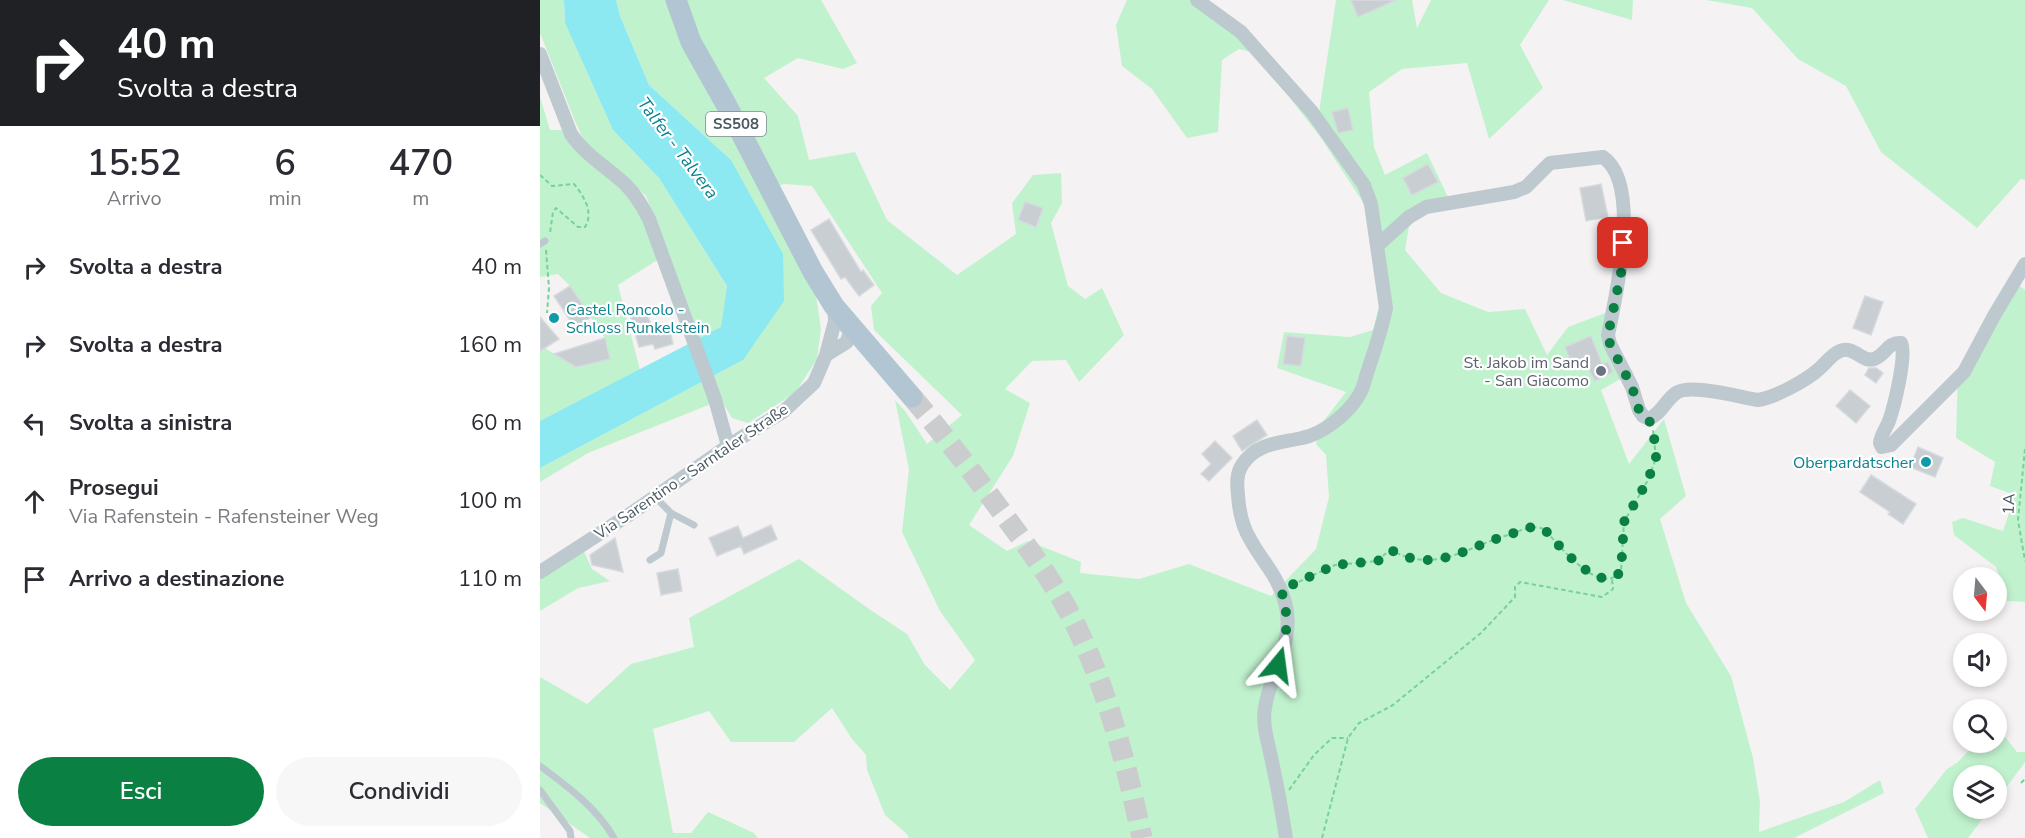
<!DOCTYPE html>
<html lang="it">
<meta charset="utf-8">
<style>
body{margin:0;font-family:"Nunito Sans",sans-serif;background:#f7f7f7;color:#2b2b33;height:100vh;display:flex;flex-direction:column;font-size:22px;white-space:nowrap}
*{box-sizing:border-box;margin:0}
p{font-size:20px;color:#7c7c81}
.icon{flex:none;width:33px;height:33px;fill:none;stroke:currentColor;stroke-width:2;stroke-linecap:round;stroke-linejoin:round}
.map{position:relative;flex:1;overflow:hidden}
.sheet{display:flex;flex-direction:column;background:#fff;width:540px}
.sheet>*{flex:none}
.hud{background:#202124;color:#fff;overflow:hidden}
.needle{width:39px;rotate:164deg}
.buttons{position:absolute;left:1413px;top:567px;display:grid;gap:12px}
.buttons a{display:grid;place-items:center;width:54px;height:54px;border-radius:50%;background:#fff;box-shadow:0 3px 9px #0003;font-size:30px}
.pin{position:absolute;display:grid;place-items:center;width:51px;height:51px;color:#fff;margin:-26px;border-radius:12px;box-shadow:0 3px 9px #0006}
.me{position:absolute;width:66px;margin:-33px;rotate:16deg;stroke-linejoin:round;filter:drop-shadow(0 0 4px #0008)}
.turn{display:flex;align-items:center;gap:21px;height:126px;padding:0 18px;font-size:27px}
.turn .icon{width:78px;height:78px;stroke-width:2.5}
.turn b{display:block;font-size:42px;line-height:51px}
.eta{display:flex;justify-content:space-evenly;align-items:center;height:102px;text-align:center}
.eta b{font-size:36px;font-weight:600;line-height:42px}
.button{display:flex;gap:12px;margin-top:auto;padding:12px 18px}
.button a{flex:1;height:69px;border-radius:36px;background:#0b8043;color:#fff;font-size:24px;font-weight:600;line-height:69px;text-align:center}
.button a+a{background:#f7f7f7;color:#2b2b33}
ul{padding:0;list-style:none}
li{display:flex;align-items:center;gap:18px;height:78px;padding:0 18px}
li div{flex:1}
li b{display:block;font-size:22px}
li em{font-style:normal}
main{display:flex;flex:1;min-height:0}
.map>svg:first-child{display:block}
.green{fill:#c1f2ce}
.water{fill:#8ce8f1}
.building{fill:#c9ced2;stroke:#d6d9de;stroke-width:1.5}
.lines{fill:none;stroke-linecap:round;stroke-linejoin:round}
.primary-tunnel{stroke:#caccce;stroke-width:21;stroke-dasharray:21 10;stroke-linecap:butt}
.path{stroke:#76d29a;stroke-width:2;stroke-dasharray:4.5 3;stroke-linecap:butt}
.lane{stroke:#bdc9cf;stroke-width:7}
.street{stroke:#bdc9cf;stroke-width:14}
.primary{stroke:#b1c6d2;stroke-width:21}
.route{stroke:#0b8043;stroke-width:10;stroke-dasharray:0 18}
.culture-dot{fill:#0f9aa8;stroke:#fff;stroke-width:2}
.worship-dot{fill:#6b7280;stroke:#fff;stroke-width:2}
.labels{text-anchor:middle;stroke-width:4.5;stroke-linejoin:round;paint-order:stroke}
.shield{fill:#fff;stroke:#808b90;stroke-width:1.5}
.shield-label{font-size:15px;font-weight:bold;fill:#495961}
.culture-label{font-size:16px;fill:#0d838f;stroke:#fff;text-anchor:start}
.worship-label{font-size:16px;fill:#5b616d;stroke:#fff;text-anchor:end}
.street-label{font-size:16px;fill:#495961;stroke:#fff}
.water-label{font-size:18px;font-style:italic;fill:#09828e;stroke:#fff}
</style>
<main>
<section class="sheet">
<div class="hud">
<div class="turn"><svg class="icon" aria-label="right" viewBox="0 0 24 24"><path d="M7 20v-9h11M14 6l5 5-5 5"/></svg><div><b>40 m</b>Svolta a destra</div></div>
</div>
<div class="eta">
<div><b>15:52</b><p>Arrivo</p></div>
<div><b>6</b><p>min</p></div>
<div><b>470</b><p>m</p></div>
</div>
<ul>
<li><svg class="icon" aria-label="right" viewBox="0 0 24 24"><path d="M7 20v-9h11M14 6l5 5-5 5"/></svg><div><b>Svolta a destra</b></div><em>40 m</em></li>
<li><svg class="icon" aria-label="right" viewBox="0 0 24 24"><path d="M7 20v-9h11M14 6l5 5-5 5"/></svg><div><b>Svolta a destra</b></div><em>160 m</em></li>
<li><svg class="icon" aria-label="left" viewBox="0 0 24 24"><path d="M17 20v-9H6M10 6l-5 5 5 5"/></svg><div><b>Svolta a sinistra</b></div><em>60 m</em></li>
<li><svg class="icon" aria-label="ahead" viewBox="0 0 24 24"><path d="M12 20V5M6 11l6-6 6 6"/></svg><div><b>Prosegui</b><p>Via Rafenstein - Rafensteiner Weg</p></div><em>100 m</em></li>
<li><svg class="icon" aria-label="arrive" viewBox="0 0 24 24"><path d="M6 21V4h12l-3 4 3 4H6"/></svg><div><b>Arrivo a destinazione</b></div><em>110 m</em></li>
</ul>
<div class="button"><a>Esci</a><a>Condividi</a></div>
</section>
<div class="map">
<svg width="1485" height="838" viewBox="0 0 1485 838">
<rect width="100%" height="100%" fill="#f5f2f3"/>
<!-- green -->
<path class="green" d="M0,0h24l1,23 48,107 46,48 68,108 -6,42 -21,10 -54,-142 -61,-53 -10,-22 -35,-88z
M76,0h205l36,63 -14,6 -45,-11 -34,20 34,38 11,44 46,-8 32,68 70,55 59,-41 -4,-31 21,-28 28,-2 1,30 -11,20 17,63 17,13 17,-11 22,47 -45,47 -13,-22 -34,1 -27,28 25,14 -17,53 -44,69 38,26 21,-10 53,21 -1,11 59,6 50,-15 82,32 45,-47 13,-52 -3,-42 -10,-11 3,-17 27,-35 -69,-24 7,-36 66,5 23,-7 6,-24 -15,-102 -43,-66 -66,-85 -16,-4 -17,11 -4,72 -31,6 -35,-49 -30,-23 -6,-41 11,-25h80l112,112 17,-112h76l5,28 14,-28h118l-29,45 23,43 -54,51 -22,-76 -65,6 -33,23 5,55 11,28 42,-22 22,46 -39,21 -5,30 36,43 47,19 37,-3 22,46 21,-28 48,-18 -2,37 19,26 -32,18 28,74 35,-45 22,77 -26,23 26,84 45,73 22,82 7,44 -1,30 85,-30 36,-22 4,13 -90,45h-885l-2,-4 -22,-19 -18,-45 -1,-15 -14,-16 -20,-31 -38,34h-63l-22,-31 -56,18 20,104h18l17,-21 46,21 4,5h-168l-50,-35v-126l47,27 44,-40 63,-17 -5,-29 110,-59 73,52 35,23 18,31 25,25 25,-30 -35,-49 -38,-79 7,-63 -14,-69 10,11 22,33 35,-29 -88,-85 -3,-24 11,-13 -70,-107 -28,-2 -10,3 42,108 5,34 -4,30 -22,34 -47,30 -16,-5 -11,-18 -133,53 -48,29v-14l203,-108 -12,-200 -82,-75 -29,-69z
M1023,0h70l-1,20z
M1166,0h319v180l-4,-1 -44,49 -96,-76 -35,-66 -48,-27 -46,-51z
M0,97l10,33h14l61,59 13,18 21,52 -41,26 22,85 -100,51v-76l36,22 34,-8 -5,-21 -35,-52 -12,-12 -18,3z
M1470,279l15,11v312l-18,-1 -11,-34 -42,-32 -2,-13 11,-4 40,13 12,-36 -25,-9 5,-24 -39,-24 2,-68z
M41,545l11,24 18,12 -32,7 -38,23v-39z
M1457,727l20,25h8v10l-28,38 -1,-24h-32v32l26,1 -22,29h-40l-13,-29 32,-40 11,-7 12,-13 -1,-6 27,-1z"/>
<!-- water -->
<path class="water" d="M24,0h52l4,16 29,69 82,75 52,94 1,47 -41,59 -203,108v-47l181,-94 6,-41 -68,-108 -46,-48 -48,-107z"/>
<!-- building -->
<path class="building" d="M811,0h45l-38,17z
M808,108l5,22 -15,3 -6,-21z
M888,164l10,18 -26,13 -9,-17z
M1061,184l7,33 -22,4 -6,-33z
M485,202l18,6 -7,19 -18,-7z
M289,219l32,53 2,-2 11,15 -15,11 -14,-19 -4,2 -30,-49z
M30,286l21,31 -16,11 -21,-32z
M1325,296l18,6 -12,33 -18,-7z
M105,307l7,21 16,-4 5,20 -18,5 -2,-5 -14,3 -10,-36z
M0,317l19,22 -19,12z
M747,336l18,2 -4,28 -18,-2z
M1051,336l11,28 6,-2 5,10 -18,9 -12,-22 -11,5 -7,-17z
M65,338l5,21 -34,8 -22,-13z
M1329,368h7l7,5 -7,10 -11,-8z
M1310,390l20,16 -14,17 -20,-17z
M717,420l10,15 -25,16 -9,-15z
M675,441l17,17 -23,23 -8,-7 10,-10 -9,-10z
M1378,447l25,11 -8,19 -25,-10z
M1331,475l45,29 -13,20 -15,-10 2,-2 -30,-20z
M231,525l6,14 -33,15 -3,-8 -24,10 -8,-18 29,-12 5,12z
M75,538l8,34 -31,-7 -2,-10z
M138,569l4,22 -21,4 -4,-22z"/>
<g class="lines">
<!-- primary-tunnel -->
<path class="primary-tunnel" d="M372,397c33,39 64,80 95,122 26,35 52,71 71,111 31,65 49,137 64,208"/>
<!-- path -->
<path class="path" d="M0,175l12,11 22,-2c10,12 20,29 11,43h-7l-22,-19 -3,4 -3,21
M6,250l3,38 -2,25
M1485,449l-7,71 7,41
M752,585l43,-20 43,-4 7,-7 8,-3c42,23 74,-4 115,-16 13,-4 23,-11 36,-6 14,15 57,70 77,42l3,-49 24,-42 8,-22 -3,-28
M1481,783l4,-4
M749,790l25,-35 18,-17h16
M782,838l26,-100 11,-15 34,-18 88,-72 34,-36v-10l5,-5 82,15 11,-8 -1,-10"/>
<!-- lane -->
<path class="lane" d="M0,244l5,-3
M115,497l16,16 23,12
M110,560l11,-7 10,-40
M0,766c27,20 57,42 74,72
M0,790l30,41 1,7"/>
<!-- street -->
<path class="street" d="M657,0l44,32 71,80 52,73 7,19 15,104c-4,21 -11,41 -18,62 -3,8 -4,18 -9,25 -10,18 -36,39 -57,43 -22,5 -46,5 -60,27 -6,9 -5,20 -4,30 1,15 4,31 12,44 13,24 27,35 35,63 11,39 -15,69 -20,106 -3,16 3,34 6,49 6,27 11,54 15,81
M0,54l31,80c14,21 36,33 55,51 10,10 16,21 23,34l66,180 13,47
M838,245l31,-28 17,-10 88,-15 12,-5 24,-24 53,-6c39,27 13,138 5,178l2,9 22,43 7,23 4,6 6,3c12,-5 16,-18 27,-26 14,-10 63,4 82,7 16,-2 49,-20 61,-31 7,-6 13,-15 21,-18 14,-6 22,12 34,8 12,-4 13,-17 27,-16 6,12 -7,64 -12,78 -3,8 -8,13 -9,22l2,4 9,-2 73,-73 31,-58 30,-50
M286,355l21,-13 4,-15h-5
M0,572l93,-60 95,-66 56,-35 30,-28 12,-28 9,-34 -1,-15"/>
<!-- primary -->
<path class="primary" d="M136,0l15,42 36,64 86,166 21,34 78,91"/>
</g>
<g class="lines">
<!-- route -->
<path class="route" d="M738,665c9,-27 12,-48 3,-75l54,-25 43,-4 7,-7 8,-3c42,23 74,-4 115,-16 13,-4 22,-11 36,-6 14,15 57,69 77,42l3,-49 24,-42 8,-22v-12l-7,-27 -6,-3 -4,-6 -7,-23 -22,-43 -2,-9 13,-62 2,-30"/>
</g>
<!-- markers -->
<g class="culture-dot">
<circle cx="14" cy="318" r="6"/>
<circle cx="1386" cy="462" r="6"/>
</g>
<circle class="worship-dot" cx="1061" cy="371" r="6"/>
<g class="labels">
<!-- shield labels -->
<rect class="shield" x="166" y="112" width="60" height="24" rx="4.5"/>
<g class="shield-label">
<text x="196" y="129">SS508</text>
</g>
<!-- culture labels -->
<g class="culture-label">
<text x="26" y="315">Castel Roncolo -<tspan x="26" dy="18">Schloss Runkelstein</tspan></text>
<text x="1374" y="468" text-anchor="end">Oberpardatscher</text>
</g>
<!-- worship labels -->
<g class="worship-label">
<text x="1049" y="368">St. Jakob im Sand<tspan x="1049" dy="18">- San Giacomo</tspan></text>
</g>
<!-- street labels -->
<g class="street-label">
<text transform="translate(151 471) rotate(-34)" y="6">Via Sarentino - Sarntaler Straße</text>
<text transform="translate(1468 504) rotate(-87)" y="6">1A</text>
</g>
<!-- water labels -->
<g class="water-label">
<text transform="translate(138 148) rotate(53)" y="6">Talfer - Talvera</text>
</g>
</g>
</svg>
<div class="buttons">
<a><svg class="needle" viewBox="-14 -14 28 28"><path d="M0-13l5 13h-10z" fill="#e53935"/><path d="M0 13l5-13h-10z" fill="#7c7c81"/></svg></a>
<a><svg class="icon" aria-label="sound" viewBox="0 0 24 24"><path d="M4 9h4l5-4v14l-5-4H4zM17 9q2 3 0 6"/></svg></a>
<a><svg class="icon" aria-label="search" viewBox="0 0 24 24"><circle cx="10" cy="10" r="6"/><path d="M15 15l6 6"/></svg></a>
<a><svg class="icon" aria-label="layers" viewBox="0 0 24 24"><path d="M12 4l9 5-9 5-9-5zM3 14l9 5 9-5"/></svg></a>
</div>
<div class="pin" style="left:1083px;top:243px;background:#d93025"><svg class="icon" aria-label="arrive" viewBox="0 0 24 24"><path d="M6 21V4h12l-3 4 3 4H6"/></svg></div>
<svg class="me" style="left:738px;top:665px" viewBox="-20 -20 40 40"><path d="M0-17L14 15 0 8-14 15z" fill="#0b8043" stroke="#fff" stroke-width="4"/></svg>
</div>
</main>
